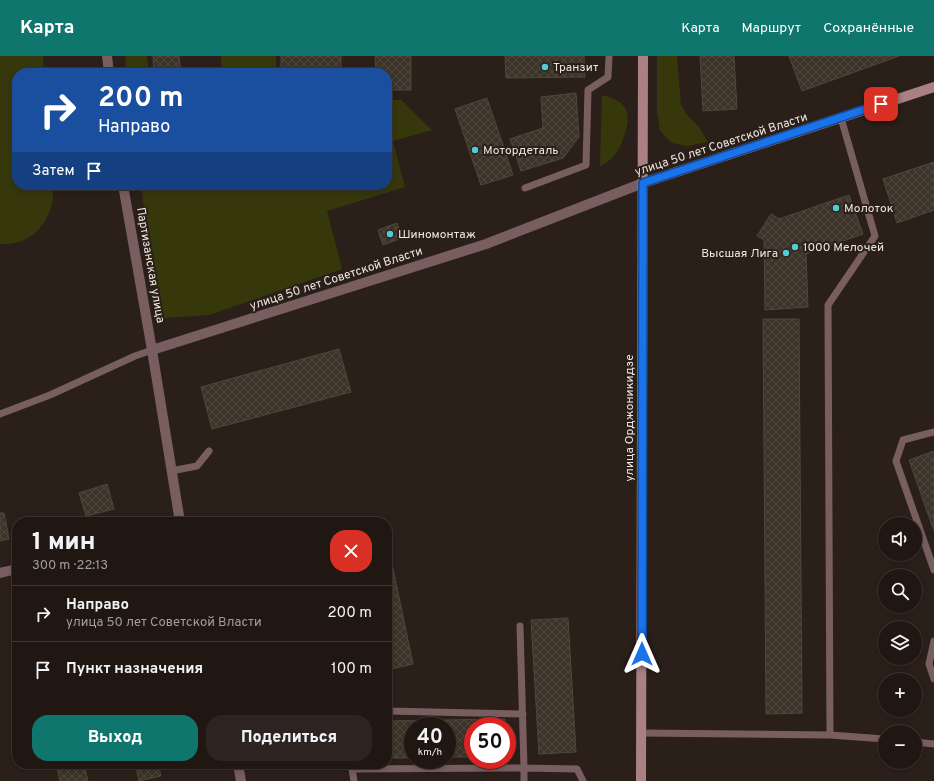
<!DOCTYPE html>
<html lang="ru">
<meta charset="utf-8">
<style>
body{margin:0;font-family:Overpass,sans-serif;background:#2d2421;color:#f1f3f6;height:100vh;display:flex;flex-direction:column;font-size:15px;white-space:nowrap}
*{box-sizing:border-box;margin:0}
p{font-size:13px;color:#a29fa0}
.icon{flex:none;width:22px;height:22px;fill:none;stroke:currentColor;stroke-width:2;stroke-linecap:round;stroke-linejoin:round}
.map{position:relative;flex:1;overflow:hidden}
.details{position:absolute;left:12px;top:461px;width:380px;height:252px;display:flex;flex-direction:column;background:#201713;border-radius:16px;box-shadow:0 2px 6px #0003,0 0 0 1px #3d3633}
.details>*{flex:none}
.hud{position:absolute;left:12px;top:12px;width:380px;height:122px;border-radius:16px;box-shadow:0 2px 6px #0003,0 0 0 1px #3d3633;background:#1a4fa0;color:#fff;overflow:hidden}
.fabs{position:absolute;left:878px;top:461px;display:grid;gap:8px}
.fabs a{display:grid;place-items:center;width:44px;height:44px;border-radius:50%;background:#201713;box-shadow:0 2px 6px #0003,0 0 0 1px #3d3633;font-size:20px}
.speed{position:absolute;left:404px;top:661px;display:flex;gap:8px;font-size:20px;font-weight:700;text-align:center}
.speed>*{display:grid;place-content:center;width:52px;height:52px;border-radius:50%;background:#201713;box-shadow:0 2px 6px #0003,0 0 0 1px #3d3633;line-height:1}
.speed small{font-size:10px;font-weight:400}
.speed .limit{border:6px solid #d22;background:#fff;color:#111}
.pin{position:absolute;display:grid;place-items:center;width:34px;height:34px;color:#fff;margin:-17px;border-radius:8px;box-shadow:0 2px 6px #0006}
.me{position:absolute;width:44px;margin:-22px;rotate:0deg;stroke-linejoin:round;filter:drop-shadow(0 0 3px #0008)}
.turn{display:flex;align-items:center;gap:14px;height:84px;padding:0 20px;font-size:18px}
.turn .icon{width:52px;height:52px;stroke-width:2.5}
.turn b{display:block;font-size:28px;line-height:34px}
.then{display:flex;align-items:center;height:38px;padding:0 20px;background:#0003;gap:8px;font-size:15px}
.round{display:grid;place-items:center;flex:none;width:42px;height:42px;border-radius:16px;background:#2d2421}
.summary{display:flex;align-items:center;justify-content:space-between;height:68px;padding:0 20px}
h1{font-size:24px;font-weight:800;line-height:30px}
.action{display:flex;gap:8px;margin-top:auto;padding:8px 20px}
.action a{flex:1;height:46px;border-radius:16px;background:#0f766e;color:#fff;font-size:16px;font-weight:800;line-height:46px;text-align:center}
.action a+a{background:#2d2421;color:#f1f3f6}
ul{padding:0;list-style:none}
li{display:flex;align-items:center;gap:12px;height:56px;padding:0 20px;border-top:1px solid #3d3633}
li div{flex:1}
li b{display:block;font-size:15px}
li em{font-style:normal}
header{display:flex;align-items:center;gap:24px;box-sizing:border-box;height:56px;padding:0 20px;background:#0f766e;color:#fff}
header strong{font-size:19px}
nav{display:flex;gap:22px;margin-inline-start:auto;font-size:14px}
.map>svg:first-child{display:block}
.grass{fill:#37370c}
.building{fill:url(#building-cross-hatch);stroke:#4f473c}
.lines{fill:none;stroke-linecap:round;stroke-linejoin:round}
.lane{stroke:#795e5f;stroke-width:7}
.street{stroke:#795e5f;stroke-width:10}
.secondary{stroke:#aa8082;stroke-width:10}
.route-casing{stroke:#114b97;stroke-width:10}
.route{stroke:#1a73e8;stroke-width:7}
.poi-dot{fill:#51ccd4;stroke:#2b1f19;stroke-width:1.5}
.labels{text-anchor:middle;stroke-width:4;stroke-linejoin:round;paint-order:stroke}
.poi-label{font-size:12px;fill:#eee6e2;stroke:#2b1f19;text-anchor:start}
.street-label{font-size:12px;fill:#eee6e2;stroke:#2b1f19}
</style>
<header>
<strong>Карта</strong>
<nav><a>Карта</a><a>Маршрут</a><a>Сохранённые</a></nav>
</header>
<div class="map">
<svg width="934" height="725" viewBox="0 0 934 725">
<defs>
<pattern id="building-cross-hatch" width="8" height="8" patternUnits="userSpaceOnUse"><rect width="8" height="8" fill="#3c3429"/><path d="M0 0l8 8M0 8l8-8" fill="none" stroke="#4f483e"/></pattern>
</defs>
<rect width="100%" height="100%" fill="#2b1f19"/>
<!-- grass -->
<path class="grass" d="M0,0h43l1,17h-27v112h36c3,31 -19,62 -53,59z
M125,0h22l2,17h-22z
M221,0h55v17h-54z
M657,0h20l4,49 7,11 11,11 9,15 -21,4 -15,-3 -12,-12 -3,-19z
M602,39c28,7 30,19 21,44 -6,15 -8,19 -23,27z
M387,44h14l31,30 -39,11 12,46 -78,24 15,58 -133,46 -46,3 -8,-25 -14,-108h31v3l40,-3h175z"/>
<!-- building -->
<path class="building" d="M153,0h26l2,17h-27z
M281,0h60v17h-60z
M375,0h36v34h-24v-17h-11z
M505,0h79l1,21 -79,1z
M700,0h34l3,53 -34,2z
M789,0h110l-97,35z
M576,37l3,44 -16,21 -42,13 -11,-32 33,-11 -2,-31z
M487,42l26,77 -32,10 -26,-76z
M934,106v48l-37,13 -14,-44z
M849,139l14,39 -57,20 2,53 -43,3 -1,-70 -7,-4 14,-22 8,5z
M397,167l5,15 -19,7 -5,-15z
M763,263h36l3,394 -36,1z
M339,293l12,43 -139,37 -11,-42z
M934,395v80l-25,-71z
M107,428l7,25 -28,7 -7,-23z
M0,457h4l5,26 -9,2z
M387,484l26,124 -26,6z
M568,562l8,134 -37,2 -8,-134z
M505,663v7h-32v31h-26v-31h-34v32h-26v-37z
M72,708h12l4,17h-28l-3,-13z
M135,708h23l3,12 -22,5z"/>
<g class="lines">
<!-- lane -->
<path class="lane" d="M525,132l61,-23 2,-75 20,-13 1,-21
M0,358l50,-19 85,-39 17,-6
M934,376l-31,8 -7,21 38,109
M171,415l26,-5 12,-15
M934,585l-5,23 5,15
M387,655l136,3
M641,677l189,2 55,4
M830,679l-2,-430 47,-69 -34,-118
M915,686l19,2
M354,725l-2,-12 172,-1 -4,-142
M524,725v-13l53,1 6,12"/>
<!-- street -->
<path class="street" d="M107,0l2,17
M123,129l29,165 28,172
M152,294l334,-106 157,-61
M0,517l17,-4
M238,708l3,17"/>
<!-- secondary -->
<path class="secondary" d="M643,127l291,-96
M641,725l2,-725"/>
</g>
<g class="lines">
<!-- route casing -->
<g class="route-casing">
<path id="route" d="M642,598l1,-471 238,-79"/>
</g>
<!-- route -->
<use href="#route" class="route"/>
</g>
<!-- markers -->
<g class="poi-dot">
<circle cx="545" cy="11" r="4"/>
<circle cx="475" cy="94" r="4"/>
<circle cx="836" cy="152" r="4"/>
<circle cx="390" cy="178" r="4"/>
<circle cx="795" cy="191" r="4"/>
<circle cx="786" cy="197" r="4"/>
</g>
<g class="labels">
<!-- poi labels -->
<g class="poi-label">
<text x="553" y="15">Транзит</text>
<text x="483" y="98">Мотордеталь</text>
<text x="844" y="156">Молоток</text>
<text x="398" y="182">Шиномонтаж</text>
<text x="803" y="195">1000 Мелочей</text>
<text x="778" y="201" text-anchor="end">Высшая Лига</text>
</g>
<!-- street labels -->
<g class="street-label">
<text transform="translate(721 88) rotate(-18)" y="4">улица 50 лет Советской Власти</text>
<text transform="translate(151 209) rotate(80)" y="4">Партизанская улица</text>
<text transform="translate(336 222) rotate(-18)" y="4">улица 50 лет Советской Власти</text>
<text transform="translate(629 362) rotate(-90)" y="4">улица Орджоникидзе</text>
</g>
</g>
</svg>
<div class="fabs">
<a><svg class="icon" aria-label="sound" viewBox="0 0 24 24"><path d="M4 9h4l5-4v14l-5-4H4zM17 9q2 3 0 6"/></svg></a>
<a><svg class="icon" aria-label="search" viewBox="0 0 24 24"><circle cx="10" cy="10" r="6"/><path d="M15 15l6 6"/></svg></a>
<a><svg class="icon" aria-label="layers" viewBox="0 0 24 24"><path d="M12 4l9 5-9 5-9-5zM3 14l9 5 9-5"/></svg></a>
<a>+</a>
<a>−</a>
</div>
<div class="speed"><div>40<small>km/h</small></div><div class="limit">50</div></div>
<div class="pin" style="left:881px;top:48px;background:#d93025"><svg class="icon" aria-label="arrive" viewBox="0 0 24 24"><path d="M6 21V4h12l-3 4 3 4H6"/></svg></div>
<svg class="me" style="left:642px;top:598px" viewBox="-20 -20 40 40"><path d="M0-17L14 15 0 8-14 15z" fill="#1a73e8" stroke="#fff" stroke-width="4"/></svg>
<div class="hud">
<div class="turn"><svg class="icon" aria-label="right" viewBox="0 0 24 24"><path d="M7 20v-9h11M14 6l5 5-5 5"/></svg><div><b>200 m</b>Направо</div></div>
<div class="then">Затем<svg class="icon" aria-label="arrive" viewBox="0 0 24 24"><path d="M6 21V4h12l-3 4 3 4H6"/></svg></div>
</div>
<section class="details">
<div class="summary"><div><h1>1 мин</h1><p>300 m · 22:13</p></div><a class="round" style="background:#d93025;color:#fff"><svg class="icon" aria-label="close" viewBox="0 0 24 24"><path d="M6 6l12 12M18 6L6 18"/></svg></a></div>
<ul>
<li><svg class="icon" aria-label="right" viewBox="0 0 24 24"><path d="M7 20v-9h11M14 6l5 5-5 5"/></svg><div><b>Направо</b><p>улица 50 лет Советской Власти</p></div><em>200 m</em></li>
<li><svg class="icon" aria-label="arrive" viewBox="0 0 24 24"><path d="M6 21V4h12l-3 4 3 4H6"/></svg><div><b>Пункт назначения</b></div><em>100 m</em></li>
</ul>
<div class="action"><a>Выход</a><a>Поделиться</a></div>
</section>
</div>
